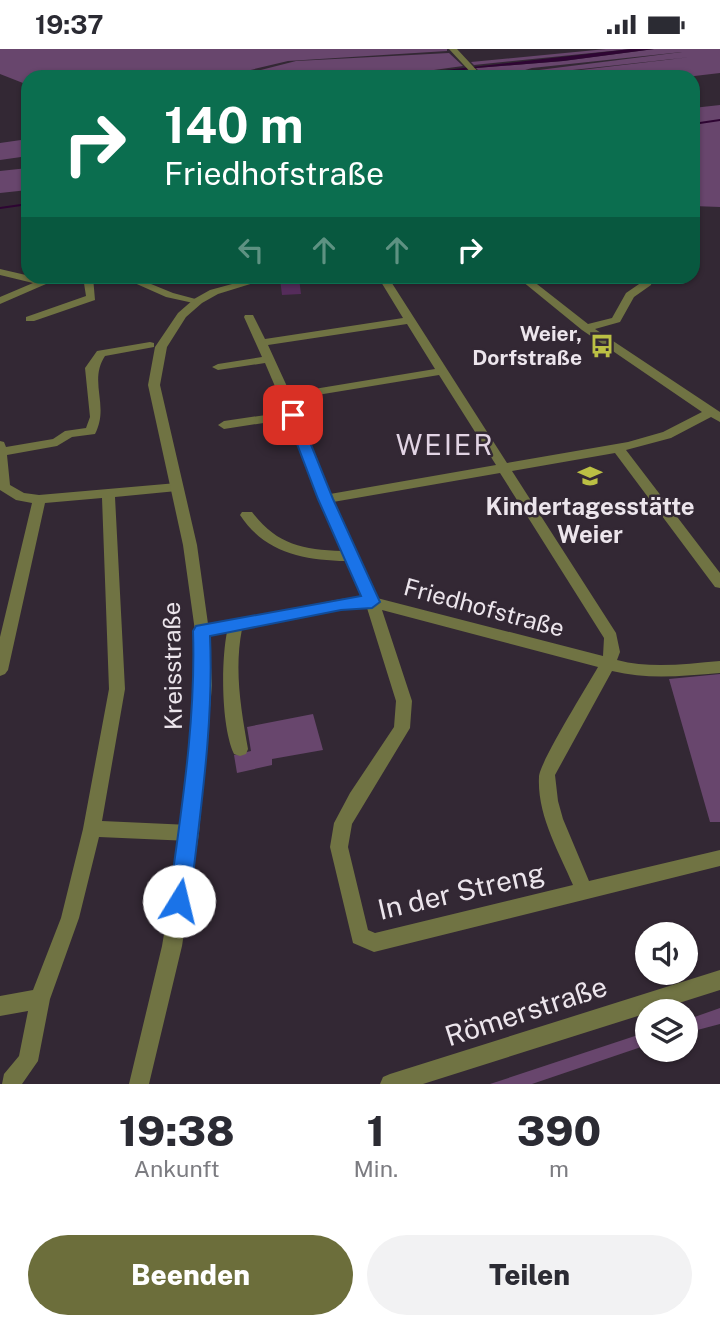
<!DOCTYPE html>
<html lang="de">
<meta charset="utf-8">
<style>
body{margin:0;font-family:"Public Sans",sans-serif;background:#f2f2f3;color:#2b2b33;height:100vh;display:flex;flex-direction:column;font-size:26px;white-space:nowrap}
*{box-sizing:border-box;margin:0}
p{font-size:23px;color:#7c7c81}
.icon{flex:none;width:38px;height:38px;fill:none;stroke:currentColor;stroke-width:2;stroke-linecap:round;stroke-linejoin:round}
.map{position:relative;height:1035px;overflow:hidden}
.panel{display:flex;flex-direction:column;background:#fff;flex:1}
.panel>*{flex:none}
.hud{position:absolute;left:21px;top:21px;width:679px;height:214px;border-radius:21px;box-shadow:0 2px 5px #0004;background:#0b6e4f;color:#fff;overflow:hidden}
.controls{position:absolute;left:635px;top:873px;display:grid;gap:14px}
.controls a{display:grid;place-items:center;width:63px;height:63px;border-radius:50%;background:#fff;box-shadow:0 2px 5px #0004;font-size:35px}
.pin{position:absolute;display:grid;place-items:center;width:60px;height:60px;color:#fff;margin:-30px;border-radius:14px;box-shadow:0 4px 10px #0006}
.me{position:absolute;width:77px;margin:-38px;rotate:9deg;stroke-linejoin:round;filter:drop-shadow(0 0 5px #0008)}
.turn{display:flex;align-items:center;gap:24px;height:147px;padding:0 28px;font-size:32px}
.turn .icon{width:91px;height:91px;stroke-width:2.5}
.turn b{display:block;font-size:49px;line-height:60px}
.lanes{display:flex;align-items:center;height:66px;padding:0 28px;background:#0003;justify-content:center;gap:35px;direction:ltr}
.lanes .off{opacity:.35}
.eta{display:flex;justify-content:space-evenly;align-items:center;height:119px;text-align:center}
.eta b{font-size:42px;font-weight:800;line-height:49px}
.primary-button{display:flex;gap:14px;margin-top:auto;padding:14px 28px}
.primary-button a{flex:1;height:80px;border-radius:42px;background:#6c6e3b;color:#fff;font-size:28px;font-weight:800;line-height:80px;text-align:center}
.primary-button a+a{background:#f2f2f3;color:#2b2b33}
.status{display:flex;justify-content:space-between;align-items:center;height:49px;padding:0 35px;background:#fff;direction:ltr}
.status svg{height:19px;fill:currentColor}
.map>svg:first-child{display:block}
.green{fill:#68466d}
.water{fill:#2e0533}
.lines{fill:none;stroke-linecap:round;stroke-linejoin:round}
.stream{stroke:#2e0533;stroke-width:2}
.building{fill:#552c5b}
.minor{fill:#707343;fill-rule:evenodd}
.tertiary{fill:#707343;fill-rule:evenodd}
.route{fill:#1a73e8;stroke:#114b97;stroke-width:2}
.labels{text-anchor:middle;stroke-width:5;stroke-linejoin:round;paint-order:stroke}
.far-poi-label{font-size:21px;font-weight:bold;fill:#ece5ec;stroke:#332834;text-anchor:end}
.poi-label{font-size:24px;font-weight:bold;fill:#ece5ec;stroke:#332834}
.street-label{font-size:24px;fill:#ece5ec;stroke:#332834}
.quarter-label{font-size:28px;letter-spacing:2px;fill:#e2d4e4;stroke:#332834}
.near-street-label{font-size:28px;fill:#ece5ec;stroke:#332834}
</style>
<div class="status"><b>19:37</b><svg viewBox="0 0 49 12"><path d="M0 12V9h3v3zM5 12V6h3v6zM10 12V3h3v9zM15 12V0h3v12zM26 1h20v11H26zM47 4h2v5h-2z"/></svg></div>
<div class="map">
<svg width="720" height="1035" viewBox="0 0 720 1035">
<rect width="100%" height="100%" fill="#332834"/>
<!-- green -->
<path class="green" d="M0,0h447v2l-159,10 -67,16h-193v8l-28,-11z
M606,0h25l-157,16 -3,-3z
M654,0h66v24l-34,4h-165l170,-20 -182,20 22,-6 151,-19 -150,16 -31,9h-16l-9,-9 87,-7z
M449,4l14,13 -80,11h-149l62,-16z
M720,56v102l-27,-1v-98z
M28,90v17l-28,4v-17z
M28,119v22l-28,3v-22z
M720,625v148h-10l-41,-143z
M313,665l10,36 -51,9v6l-35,8 -3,-18 17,-4 -4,-24z
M720,959v16l-34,9v-13z
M647,983v13l-115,39h-42z"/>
<!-- water -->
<path class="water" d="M631,0h23l-91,12 -87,7 -54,9h-39z"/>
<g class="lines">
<!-- stream -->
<path class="stream" d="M693,75l27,-4
M0,159l28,-4"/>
</g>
<!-- building -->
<path class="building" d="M299,229l2,16 -19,1 -2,-16z"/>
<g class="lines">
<!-- minor -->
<path class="minor" d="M0,220l43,10 29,-2 -26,7 -46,20v-7l33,-14 -33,-8z
M83,228h10l2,23 -61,21h-8v-4l60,-21z
M121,228h13l39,16 30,8 -5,3 -32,-7z
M378,228h10l119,186 121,-21 35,-10 39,-20 -120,-82 -65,-53h11l60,47 24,-6 14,-25 16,-11 1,-5h10l-2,8 -17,12 -14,25 -25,7 125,83v10l-9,-5 -40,21 -45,12 94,123v15l-5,-1 -100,-134 -103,18 104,162 4,19 -3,8c34,9 68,4 103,1v12c-37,3 -72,7 -108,-2l-57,104 3,26 5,18 26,62 131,-31v16l-346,86 -21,-9 -23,-96 4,-24 16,-30 44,-66 2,-26 -29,-93 -26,1 -99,20c-8,41 -1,80 6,120l-2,5 -6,2 -6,-2c-13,-28 -13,-92 -7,-122l-25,5 -5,-2 -2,-4 2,-4 144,-28 22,-2 -17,-36c-42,-1 -81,-8 -106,-46l2,-3h10c24,32 50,38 90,39l-24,-52 -29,-80 -65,10 -6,-4 6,-4 62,-9 -21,-49 -47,7 -6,-3 6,-3 44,-7 -18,-40 1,-2h8l12,24 138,-21zM407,275l28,45 -145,24 -22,-48zM439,326l57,90 -166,29 -37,-95zM500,424l104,165 -1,18 -226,-58 -44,-96zM382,561l216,57c-10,18 -59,96 -59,110 -2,38 20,75 34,108l-198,48 -7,-3 -20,-83 4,-23 58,-96 2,-27z
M150,293l4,1v4l-49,9c-17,26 5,49 -10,78l-23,3 -15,9 -50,9 3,30 14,8 15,2 138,-12 6,4 -6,4 -62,6 10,192 -23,132 88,4 6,2 3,6 -3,6 -6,2 -91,-4 -20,81 -29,81 -12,62 -16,23h-20l2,-10 15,-18 9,-45 -28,5v-20l33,-6 28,-72 22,-89 26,-140 -7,-191 -57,5 -37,167 -3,4 -5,2v-39l32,-134 -16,-3 -16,-10v-49l4,1 2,5 47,-8 12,-8 21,-3 4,-11 -5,-49 12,-17z"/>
<!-- tertiary -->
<path class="tertiary" d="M449,0h8l26,28h-8z
M258,228h15l-55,17 -16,9 -16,14 -19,30 -7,38 37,160 12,86 3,54 -13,148 -17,113 -33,138h-20l33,-138 19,-113 15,-148 -1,-54 -12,-86 -35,-160 7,-38 23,-34 16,-14 16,-9z
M720,921v20l-297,94h-43l3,-7 7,-3z"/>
</g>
<!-- route -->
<path class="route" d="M293,362l6,4 34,84 47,103 -8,6 -31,2 -131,26c4,89 -10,176 -20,265l-4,7 -7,3 -7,-3 -3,-7c12,-90 27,-179 24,-270l3,-5 165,-30 -43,-97 -32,-84z"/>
<!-- icons -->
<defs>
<g id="bus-bare" transform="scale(1.89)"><path d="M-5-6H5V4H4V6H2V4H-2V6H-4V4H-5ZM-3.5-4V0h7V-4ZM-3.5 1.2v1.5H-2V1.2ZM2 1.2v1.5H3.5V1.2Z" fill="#bbc044" stroke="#332834" stroke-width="2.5" paint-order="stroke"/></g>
<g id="school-bare" transform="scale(1.89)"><path d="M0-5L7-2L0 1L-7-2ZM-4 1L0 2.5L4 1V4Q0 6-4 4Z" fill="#bbc044" stroke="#332834" stroke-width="2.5" paint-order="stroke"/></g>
</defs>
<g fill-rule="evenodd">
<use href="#bus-bare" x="602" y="297"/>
<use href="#school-bare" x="590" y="427"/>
</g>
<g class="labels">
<!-- far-poi labels -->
<g class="far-poi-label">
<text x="582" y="292">Weier,<tspan x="582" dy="24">Dorfstraße</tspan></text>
</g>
<!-- poi labels -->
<g class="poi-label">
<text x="590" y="466">Kindertagesstätte<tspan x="590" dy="28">Weier</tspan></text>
</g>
<!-- street labels -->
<g class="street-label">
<text transform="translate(484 559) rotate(15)" y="8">Friedhofstraße</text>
<text transform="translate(173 617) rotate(-91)" y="8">Kreisstraße</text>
</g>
<!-- quarter labels -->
<g class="quarter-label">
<text x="445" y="406">WEIER</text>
</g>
<!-- near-street labels -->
<g class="near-street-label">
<text transform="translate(461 842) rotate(-13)" y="10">In der Streng</text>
<text transform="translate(526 962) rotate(-18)" y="10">Römerstraße</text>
</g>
</g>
</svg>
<div class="controls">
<a><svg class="icon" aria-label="sound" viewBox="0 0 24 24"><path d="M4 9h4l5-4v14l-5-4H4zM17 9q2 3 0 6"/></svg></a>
<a><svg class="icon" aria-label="layers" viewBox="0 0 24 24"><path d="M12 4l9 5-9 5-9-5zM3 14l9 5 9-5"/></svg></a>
</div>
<div class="pin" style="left:293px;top:366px;background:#d93025"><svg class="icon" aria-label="arrive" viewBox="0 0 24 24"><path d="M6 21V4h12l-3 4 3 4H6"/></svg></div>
<svg class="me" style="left:179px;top:852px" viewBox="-20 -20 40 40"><circle r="19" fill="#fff"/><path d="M0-13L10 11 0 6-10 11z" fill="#1a73e8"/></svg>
<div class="hud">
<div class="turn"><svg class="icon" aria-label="right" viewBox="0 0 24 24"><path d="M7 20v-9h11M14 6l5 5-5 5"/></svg><div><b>140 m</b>Friedhofstraße</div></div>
<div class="lanes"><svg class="icon off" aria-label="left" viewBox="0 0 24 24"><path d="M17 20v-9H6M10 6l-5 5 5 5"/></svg><svg class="icon off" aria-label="ahead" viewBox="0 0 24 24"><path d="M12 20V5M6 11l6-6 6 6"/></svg><svg class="icon off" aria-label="ahead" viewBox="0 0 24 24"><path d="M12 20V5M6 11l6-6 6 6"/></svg><svg class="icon" aria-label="right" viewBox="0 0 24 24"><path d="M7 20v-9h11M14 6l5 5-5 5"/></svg></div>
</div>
</div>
<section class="panel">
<div class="eta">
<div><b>19:38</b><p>Ankunft</p></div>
<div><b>1</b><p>Min.</p></div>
<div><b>390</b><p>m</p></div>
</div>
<div class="primary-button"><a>Beenden</a><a>Teilen</a></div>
</section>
